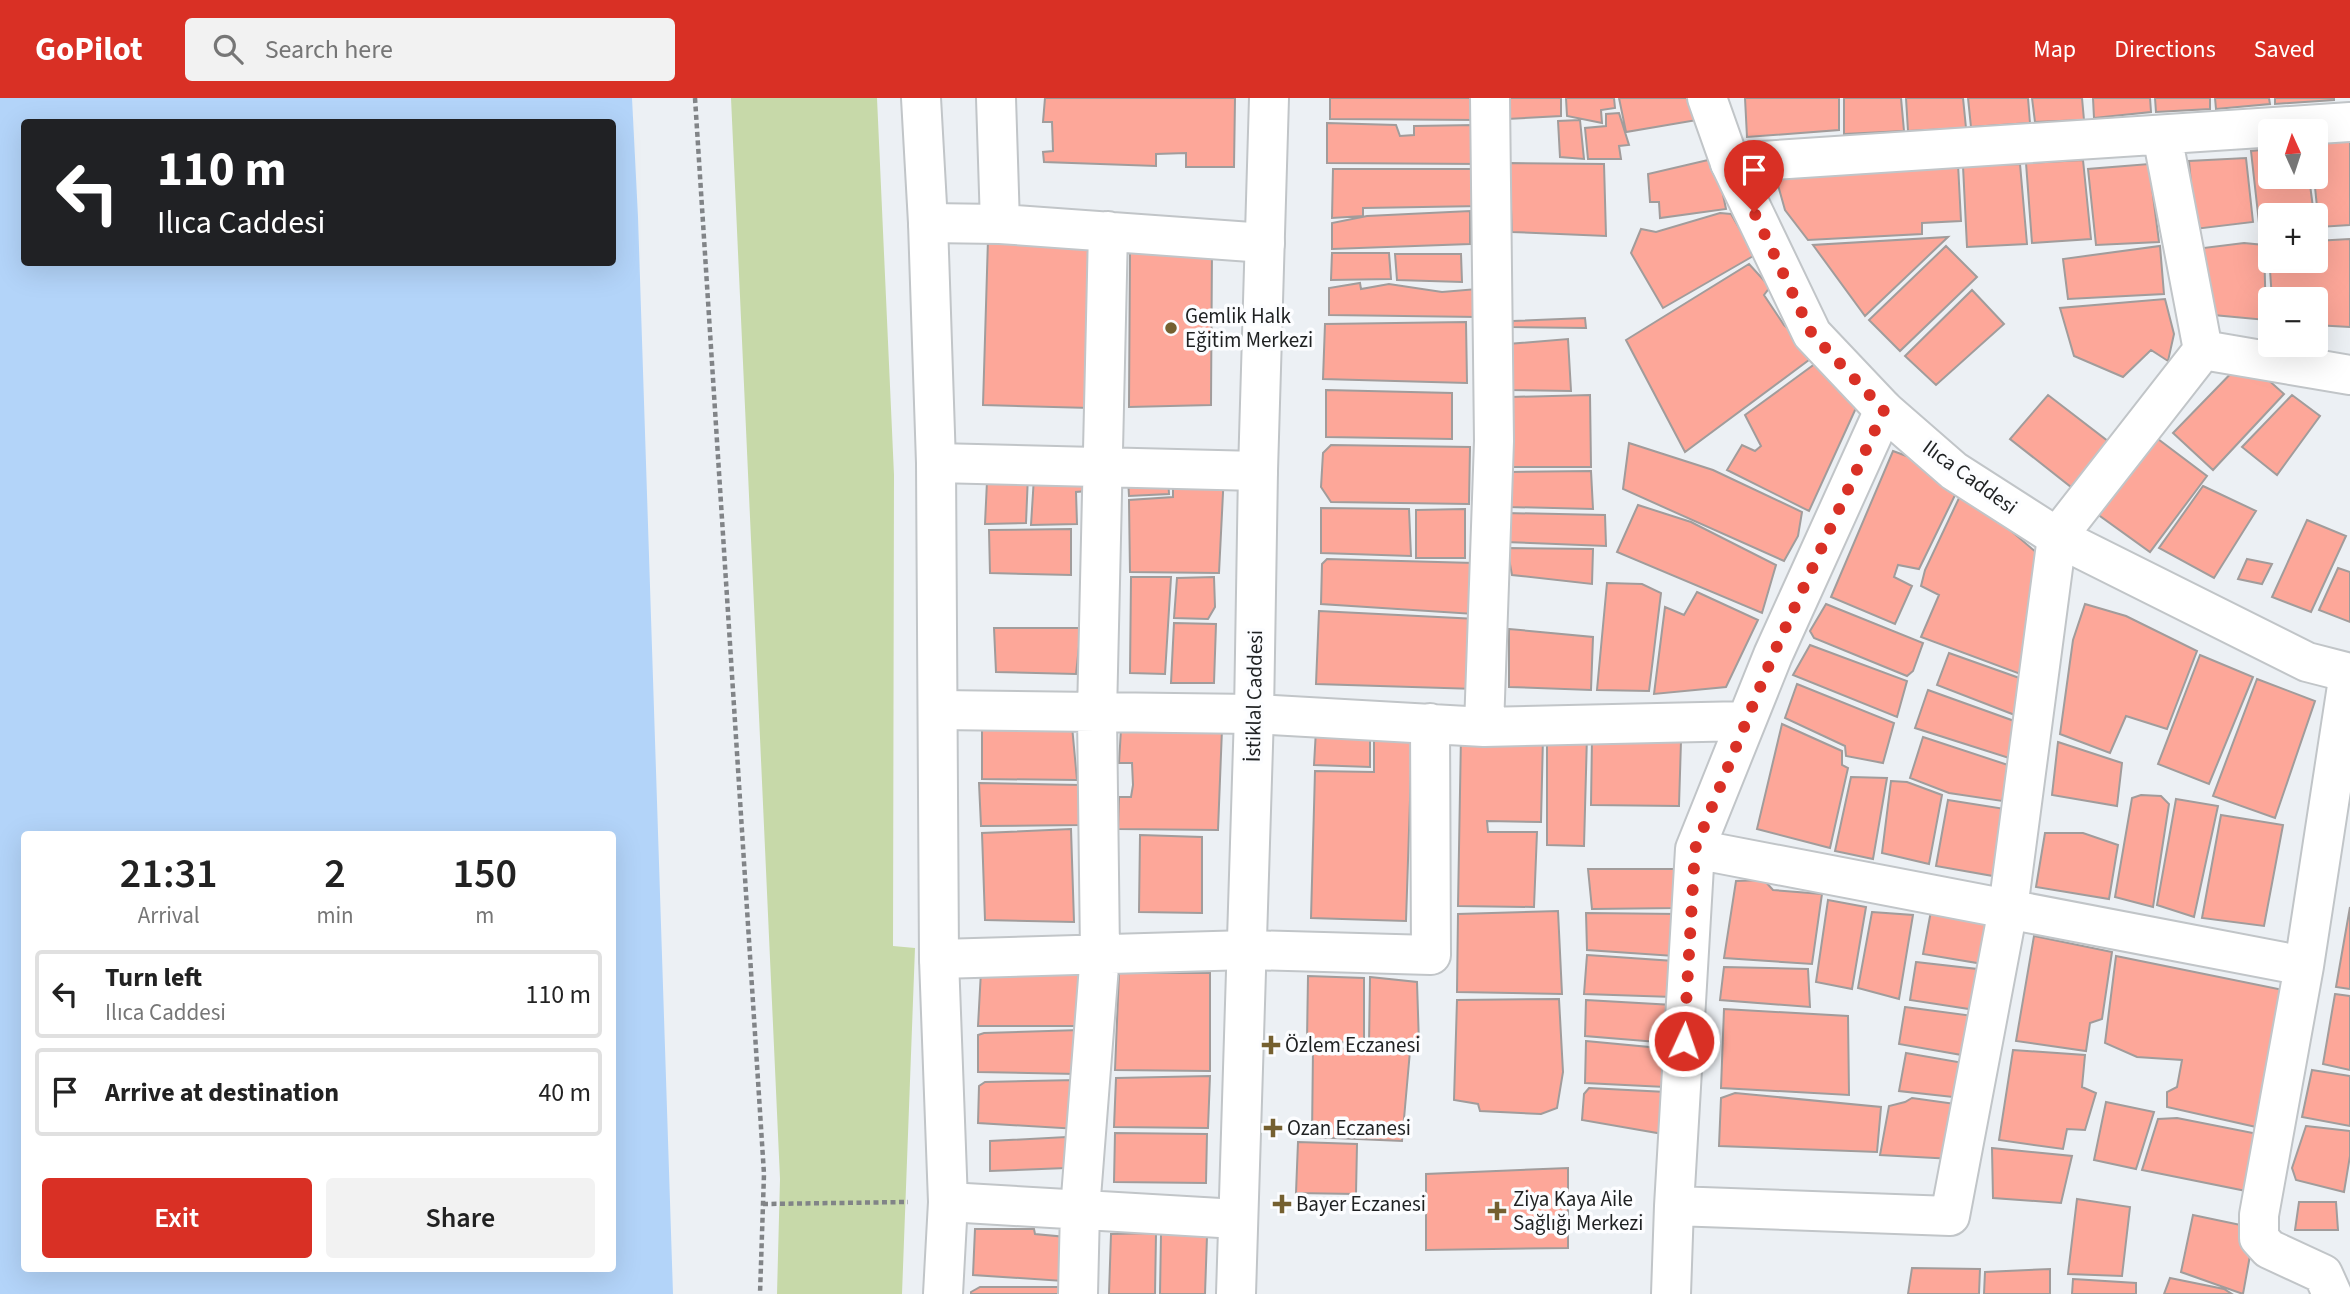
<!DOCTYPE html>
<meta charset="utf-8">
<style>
body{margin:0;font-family:"Source Sans 3",sans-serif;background:#f2f2f2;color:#222;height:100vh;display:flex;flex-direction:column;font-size:26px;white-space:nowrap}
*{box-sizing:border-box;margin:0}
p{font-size:23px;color:#767676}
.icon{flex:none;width:38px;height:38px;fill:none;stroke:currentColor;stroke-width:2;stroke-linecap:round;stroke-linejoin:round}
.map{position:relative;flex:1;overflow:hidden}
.drawer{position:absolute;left:21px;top:733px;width:595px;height:441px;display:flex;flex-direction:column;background:#fff;border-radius:7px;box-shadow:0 7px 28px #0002}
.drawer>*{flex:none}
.hud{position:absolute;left:21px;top:21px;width:595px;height:147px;border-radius:7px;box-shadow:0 7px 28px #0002;background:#202124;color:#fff;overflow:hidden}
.needle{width:46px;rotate:357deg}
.buttons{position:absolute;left:2258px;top:21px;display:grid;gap:14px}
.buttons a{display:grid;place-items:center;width:70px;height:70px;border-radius:7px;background:#fff;box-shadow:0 7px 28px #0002;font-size:35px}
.pin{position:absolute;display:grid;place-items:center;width:60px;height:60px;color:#fff;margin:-72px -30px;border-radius:50% 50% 50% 0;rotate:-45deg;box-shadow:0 0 7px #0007}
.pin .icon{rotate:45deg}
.me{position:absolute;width:77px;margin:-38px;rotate:3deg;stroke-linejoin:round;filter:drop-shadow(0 0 5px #0008)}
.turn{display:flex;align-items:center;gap:24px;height:147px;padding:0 21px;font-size:32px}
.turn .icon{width:91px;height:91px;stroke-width:2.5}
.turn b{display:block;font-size:49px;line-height:60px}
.eta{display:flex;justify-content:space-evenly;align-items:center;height:119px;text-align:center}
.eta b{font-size:42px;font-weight:600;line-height:49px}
.primary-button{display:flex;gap:14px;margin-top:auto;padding:14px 21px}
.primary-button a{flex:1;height:80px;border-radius:7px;background:#d93025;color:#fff;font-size:28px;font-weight:600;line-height:80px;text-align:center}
.primary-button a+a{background:#f2f2f2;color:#222}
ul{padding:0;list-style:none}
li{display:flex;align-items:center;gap:21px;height:88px;margin:0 14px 10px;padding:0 7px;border:4px solid #e0e0e0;border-radius:7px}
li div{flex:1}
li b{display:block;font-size:26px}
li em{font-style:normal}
header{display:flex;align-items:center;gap:42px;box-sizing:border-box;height:98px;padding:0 35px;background:#d93025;color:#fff}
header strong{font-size:33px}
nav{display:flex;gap:38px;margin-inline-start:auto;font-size:24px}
.search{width:490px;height:63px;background:#f2f2f2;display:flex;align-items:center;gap:18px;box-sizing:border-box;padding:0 24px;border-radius:7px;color:#767676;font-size:26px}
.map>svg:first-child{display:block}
.green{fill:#c7d9a9}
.water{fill:#b3d4f9;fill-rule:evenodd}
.building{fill:#fda799;stroke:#a19c9b;stroke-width:2}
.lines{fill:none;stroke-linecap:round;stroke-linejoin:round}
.minor-casing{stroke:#c1c5c8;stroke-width:42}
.tertiary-casing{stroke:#c1c5c8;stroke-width:42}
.secondary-casing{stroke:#c1c5c8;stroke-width:42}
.path{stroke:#818487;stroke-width:4.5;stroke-dasharray:5 3.5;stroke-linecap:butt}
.minor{stroke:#fff;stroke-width:38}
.tertiary{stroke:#fff;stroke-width:38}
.secondary{stroke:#fff;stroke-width:38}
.route{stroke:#d93025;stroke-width:12;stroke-dasharray:0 21.6}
.poi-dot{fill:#756030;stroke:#fcfdff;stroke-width:2.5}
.labels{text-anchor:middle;stroke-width:7;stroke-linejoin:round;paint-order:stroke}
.poi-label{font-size:21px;fill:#1f2122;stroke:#fcfdff;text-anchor:start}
.street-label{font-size:21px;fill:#1f2122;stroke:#fcfdff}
</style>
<header>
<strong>GoPilot</strong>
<div class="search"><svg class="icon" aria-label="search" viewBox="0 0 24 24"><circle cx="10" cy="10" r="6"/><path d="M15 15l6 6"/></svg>Search here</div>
<nav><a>Map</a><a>Directions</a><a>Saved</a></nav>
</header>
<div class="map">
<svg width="2350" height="1196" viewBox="0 0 2350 1196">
<rect width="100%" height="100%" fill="#ecf0f4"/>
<!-- green -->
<path class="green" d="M731,0h146l17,377 -1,471 22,2 -13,346h-125l3,-115z"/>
<!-- water -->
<path class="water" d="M0,0h632l6,119 35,1077h-673zM24,24h588v140h-588zM24,737h588v434h-588z"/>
<!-- building -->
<path class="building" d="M1045,0h190l-1,69h-48v-14l-30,1v12l-112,-4 -1,-10 10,-1 -1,-29h-9z
M1330,0h147l2,22 -149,-1z
M1504,0h57v18l-54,3z
M1566,0h48l1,10 -14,2 1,13 -35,-7z
M1619,0h72l6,22 -71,12z
M1745,0h94v32l-92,7z
M1844,0h57l3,33 -60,3z
M1906,0h57l3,30 -58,3z
M1968,0h60l2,25 -59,4z
M2032,0h50l2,22 -49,2z
M2093,0h57l1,14 -57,6z
M2155,0h55v11l-54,3z
M2215,0h54l1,6 -54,5z
M2275,0h59v2l-59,4z
M1619,15l10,32 -10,1 2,13h-33l-3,-31 21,-2v-12z
M1580,22l4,39 -24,-2 -2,-36z
M1327,25l69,2 4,11 14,-1v-9l61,-1 7,39 -155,-1z
M2350,42v85l-31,2 -5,-50 1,-34z
M2270,51v28h39l5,38h-44v7l-11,1 -8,-72z
M2246,60l7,64 -58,7 -6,-68z
M1708,62l8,1 10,48 -66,9 -1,-16h-9l-2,-28z
M2083,62l8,79 -59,4 -6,-80z
M1509,65l95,1 2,72 -94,-4z
M1958,66l3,57 -39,2v11l-114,6 -23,-30 -9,-32z
M2020,66l7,80 -60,3 -4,-81z
M2149,66l10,78 -63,3 -8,-76z
M1333,71h149v37l-119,2v8l-31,2z
M1470,113v33l-138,5v-26l35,-7z
M1720,115l11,1 24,41 -92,53 -32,-55 10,-24 15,3z
M1948,139l-83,79 -52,-71z
M988,141l108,1 -6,168 -107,-3z
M2350,141v88l-35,-2v-26h-43l-3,-43 1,5h45v-20z
M2244,145l20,2 2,75 -63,-6 -8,-65z
M1946,148l31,31 -77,74 -31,-31z
M2160,148l4,48 -96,5 -5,-40z
M1212,149l-1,158 -82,2 1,-156z
M1332,155h57l2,26 -60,1z
M1395,156h66l1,28 -65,-2z
M1749,166l21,23 -6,8 20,30 33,29 -132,98 -59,-112z
M1360,185l1,6 28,-5 53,8 35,-3 1,28 -149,-2v-27z
M1972,192l32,34 -68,61 -31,-29z
M2165,201l9,35 -6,27 -17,-11 -28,27 -49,-21 -14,-48z
M1585,220l1,10 -74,-1 1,-6z
M1466,224l1,61 -144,-4 2,-55z
M1568,241l3,52 -63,-1v-46z
M1823,260l33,50 -47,103 -82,-41 15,-25 13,6 6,-5 -16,-31z
M2245,261l39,35 -71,76 -40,-37z
M1326,292l126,3v46l-126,-2z
M1590,297l1,72h-81l1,-70z
M2048,297l61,47 -38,45 -61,-48z
M2292,297l28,21 -43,59 -35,-28z
M2158,341l49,37 -57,76 -64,-46 65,-65z
M1629,345l84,27 89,42 -4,24 -14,25 -161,-72z
M1331,347l139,2 -1,57 -138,-2 -10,-15 2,-34z
M1893,353l35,13 30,25 -39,80 -21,-4 -4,12 18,9 -17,38 -64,-27z
M1591,373l2,38 -84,-2 1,-35z
M1224,375l-5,100 -89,-1 -1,-72 44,-3v-17z
M1028,377l-2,48 -41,1 2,-43z
M1086,378l1,15 -11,1 1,32 -46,1 3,-48z
M1168,378l1,18 -40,2 -1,-18z
M2203,388l53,25 -42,67 -55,-30z
M1960,398l36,22 48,41 -21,116 -102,-38 18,-42 -18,-9 4,-16z
M1638,407l53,17 85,43 -14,48 -145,-61z
M1321,410l88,1 2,47 -90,-3z
M1465,411v49h-49v-48z
M1506,415l99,2 1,31 -101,-4z
M2307,422l39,16 -35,76 -39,-15z
M1071,431v46l-81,-2 -1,-43z
M1507,450l86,1 -1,35 -80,-9z
M1327,461l147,4v51l-153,-10 1,-40z
M2247,461l25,5 -10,20 -24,-5z
M2338,470l12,4v50l-31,-12z
M1131,479h40l-6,97 -35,-1z
M1214,479l1,30 -7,12 -34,-1 3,-40z
M1607,485l35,1 19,9 -12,98 -52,-1z
M1697,494l61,28 -32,67 -72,7 11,-87 19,8z
M1826,506l97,39 -10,28 -6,5 -93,-38 -4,-7z
M2085,506l41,12 71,35 -30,78 -41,-13 -16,37 -50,-19 13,-94z
M1319,513l158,8 -1,70 -160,-5z
M1174,525l42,1 -2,59h-43z
M994,530h87l-5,46 -80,-2z
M1509,531l84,8 -2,53 -82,-3z
M1810,547l97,36 -10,36 -104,-42z
M1949,555l76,27 -5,37 -83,-32z
M2200,557l53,22 -44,107 -51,-20z
M2257,581l58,22 -40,117 -62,-22z
M1797,586l97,39 -11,40 -37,-7 -1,-10 -60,-28z
M1928,592l89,32 -8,36 -94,-30z
M1782,626l60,27v14l6,3 -18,80 -73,-19z
M982,628h90l5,54 -95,-1z
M1370,630v39l-56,-2 2,-35z
M1121,631h101l-4,101 -100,-1 1,-32h12l2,-12 -1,-22h-13z
M1374,634l38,8 -6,181 -95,-3 4,-147 59,1z
M1461,637l82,1 -2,86 -54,-1 1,11h49l-3,75 -76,-1z
M1547,637h40l-3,111 -37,-1z
M1923,639l88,29 -9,35 -53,-8 -39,-15z
M1592,640l89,3 -2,65 -88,-1z
M2058,644l64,21 -5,43 -65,-11z
M1851,679l36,1 -14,81 -38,-8z
M1891,683l16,1 35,13 -13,69 -47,-11z
M979,685l101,2v40l-99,1z
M2141,697l20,1 8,8 -16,103 -38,-10 17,-99z
M2176,701l42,7 -24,111 -37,-12z
M1948,702l57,9 -12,67 -57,-10z
M2221,717l62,10 -19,101 -62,-8z
M1071,731l3,93 -89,-2 -3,-87z
M2045,735h38l35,12 -9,54 -73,-12z
M1140,737l62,2v76l-63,-1z
M1588,771h92l-2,39 -86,1z
M1764,782l9,10 49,4 -10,70 -88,-6 12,-77z
M1828,802l38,7 -14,82 -36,-7z
M2350,809v82l-14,-2z
M1558,813l4,83 -105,-2 1,-78z
M1931,813l66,12 -8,42 -66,-11z
M1872,814l41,3 -14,84 -41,-11z
M1586,815l92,1 -4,42 -87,-6z
M2034,838l78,16 -10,67 -12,4 -4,28 -70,-10z
M1587,857l87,6 -1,36 -89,-3z
M2116,858l172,35 -23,138 -98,-22v-15l10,-5 5,-27 -45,-3 -32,-14z
M1916,864l70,8 -4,41 -72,-11z
M1724,869l84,2 2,38 -90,-7z
M981,873l98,4v51h-101z
M1119,875h91v98l-95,-1z
M1308,878l56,2v65l-57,-2z
M1370,879l47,5 2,63 -50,1z
M2335,896l15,2v74l-27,-6z
M1559,901l4,73 -6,36 -16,6 -61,-3 -2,-7 -24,-4 3,-100z
M1586,902l87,5 -4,38 -84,-7z
M1905,909l76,10 -8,40 -74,-13z
M1724,911l124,7 1,79 -128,-7z
M1080,932l-3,44 -99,-2v-37l6,-2z
M1586,943l84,8 -5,38 -80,-4z
M1327,950l83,3 -8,90 -90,-4 1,-88z
M2013,952l72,5 -3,32 14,6 -11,37 -18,-1 -4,20 -64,-9z
M1906,955l69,12 -4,34 -72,-8z
M2312,972l38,6v50l-48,-9z
M1210,978l-2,52 -94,-1 2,-49z
M1076,982l2,49 -100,-6 1,-37 6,-4z
M1589,990l77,4 -3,42 -81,-14 2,-26z
M1735,995l146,14 -4,45 -158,-6 2,-48z
M1912,1000l58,8 -17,53 -73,-4 9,-49 16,-4z
M2106,1004l48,10 -18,57 -42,-9z
M2177,1020l86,17 -12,57 -109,-22 16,-51z
M2306,1028l44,5v25l-6,36 -48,-12 -4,-12z
M1115,1035l92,1 -1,49 -92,-1z
M1066,1039v31l-76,3v-30z
M1298,1044l59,2 -1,50 -60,-1z
M1992,1050l80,8 -11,47 -68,-5z
M1568,1070v80l-142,2v-76z
M2077,1101l53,8 -8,69 -54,-2z
M2299,1104h37l2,28h-43z
M2193,1117l62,13 -12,66 -62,-22z
M975,1131h59l1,5 31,3 -3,44 -90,-6z
M1156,1135l-1,61h-46l2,-60z
M1161,1135l46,3 -2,58h-45z
M1912,1170l68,1 -1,25h-71z
M2050,1171v25h-66l1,-22z
M2170,1180l54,11 8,5h-68z
M2073,1181l63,4v11h-64z
M980,1189h83v7h-92v-2z"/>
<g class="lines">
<!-- minor casing -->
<g class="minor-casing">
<path id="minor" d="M996,0l4,126
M2162,37l41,215 147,25
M1730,65l620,-41
M928,125l72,1 265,19
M1884,312l-111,245 -78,194 609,117 45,-293
M936,365l322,8
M939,612l315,4 230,13 262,-6
M1484,629l10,-286 -4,-343
M939,861l309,-9 183,5 -1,-232
M2304,868l-45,249v23l10,11 54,25 9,20
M948,1104l289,17
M1674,1108l21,-357
M1078,1196l2,-84 20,-257 -3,-239 11,-483
M1671,1196l3,-88 276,10 58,-307 49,-372 146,-187"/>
</g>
<!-- tertiary casing -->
<g class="tertiary-casing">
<path id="tertiary" d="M921,0l7,125 8,240 3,496 9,243 -5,92
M1707,0l23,65 82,171 72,76 70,61 103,66 250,125 43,11"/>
</g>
<!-- secondary casing -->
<g class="secondary-casing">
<path id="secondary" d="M1236,1196l18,-580 4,-243 11,-373"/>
</g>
<!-- path -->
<path class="path" d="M695,0l69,1076 -4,120
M763,1106l145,-2"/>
<!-- minor -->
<use href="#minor" class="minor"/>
<!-- tertiary -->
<use href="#tertiary" class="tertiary"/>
<!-- secondary -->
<use href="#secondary" class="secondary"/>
</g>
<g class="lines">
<!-- route -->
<path class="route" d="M1684,943l11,-192 78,-194 111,-245 -72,-76 -58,-122"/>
</g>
<!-- markers -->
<g class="poi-dot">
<circle cx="1171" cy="230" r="7"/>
<path d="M1267.5 936.5h7v7h7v7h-7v7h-7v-7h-7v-7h7z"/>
<path d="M1269.5 1019.5h7v7h7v7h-7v7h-7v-7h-7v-7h7z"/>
<path d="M1278.5 1095.5h7v7h7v7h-7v7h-7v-7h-7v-7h7z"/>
<path d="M1493.5 1102.5h7v7h7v7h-7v7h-7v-7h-7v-7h7z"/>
</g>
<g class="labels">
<!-- poi labels -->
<g class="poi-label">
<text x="1185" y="225">Gemlik Halk<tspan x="1185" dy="24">Eğitim Merkezi</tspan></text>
<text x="1285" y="954">Özlem Eczanesi</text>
<text x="1287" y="1037">Ozan Eczanesi</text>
<text x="1513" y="1108">Ziya Kaya Aile<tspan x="1513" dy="24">Sağlığı Merkezi</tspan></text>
<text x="1296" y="1113">Bayer Eczanesi</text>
</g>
<!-- street labels -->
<g class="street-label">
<text transform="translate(1970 379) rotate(36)" y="7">Ilıca Caddesi</text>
<text transform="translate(1254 598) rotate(-89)" y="7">İstiklal Caddesi</text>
</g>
</g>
</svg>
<div class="buttons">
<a><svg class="needle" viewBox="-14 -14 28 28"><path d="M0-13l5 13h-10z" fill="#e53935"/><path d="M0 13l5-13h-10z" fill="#767676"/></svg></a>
<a>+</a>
<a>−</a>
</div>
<div class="pin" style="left:1754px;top:114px;background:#d93025"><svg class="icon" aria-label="arrive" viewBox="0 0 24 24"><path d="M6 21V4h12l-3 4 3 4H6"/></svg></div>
<svg class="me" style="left:1684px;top:943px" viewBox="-20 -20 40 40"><circle r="17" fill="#d93025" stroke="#fff" stroke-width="3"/><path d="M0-11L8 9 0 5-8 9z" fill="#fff"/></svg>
<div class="hud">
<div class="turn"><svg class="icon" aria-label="left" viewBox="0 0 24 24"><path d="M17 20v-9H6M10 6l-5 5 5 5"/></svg><div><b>110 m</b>Ilıca Caddesi</div></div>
</div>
<section class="drawer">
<div class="eta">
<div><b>21:31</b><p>Arrival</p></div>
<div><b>2</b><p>min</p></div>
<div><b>150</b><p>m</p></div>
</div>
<ul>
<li><svg class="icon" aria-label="left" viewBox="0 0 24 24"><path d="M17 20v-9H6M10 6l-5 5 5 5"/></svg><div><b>Turn left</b><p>Ilıca Caddesi</p></div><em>110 m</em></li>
<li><svg class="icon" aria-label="arrive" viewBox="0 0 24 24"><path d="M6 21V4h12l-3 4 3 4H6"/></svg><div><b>Arrive at destination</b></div><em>40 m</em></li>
</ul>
<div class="primary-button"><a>Exit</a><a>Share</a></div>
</section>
</div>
